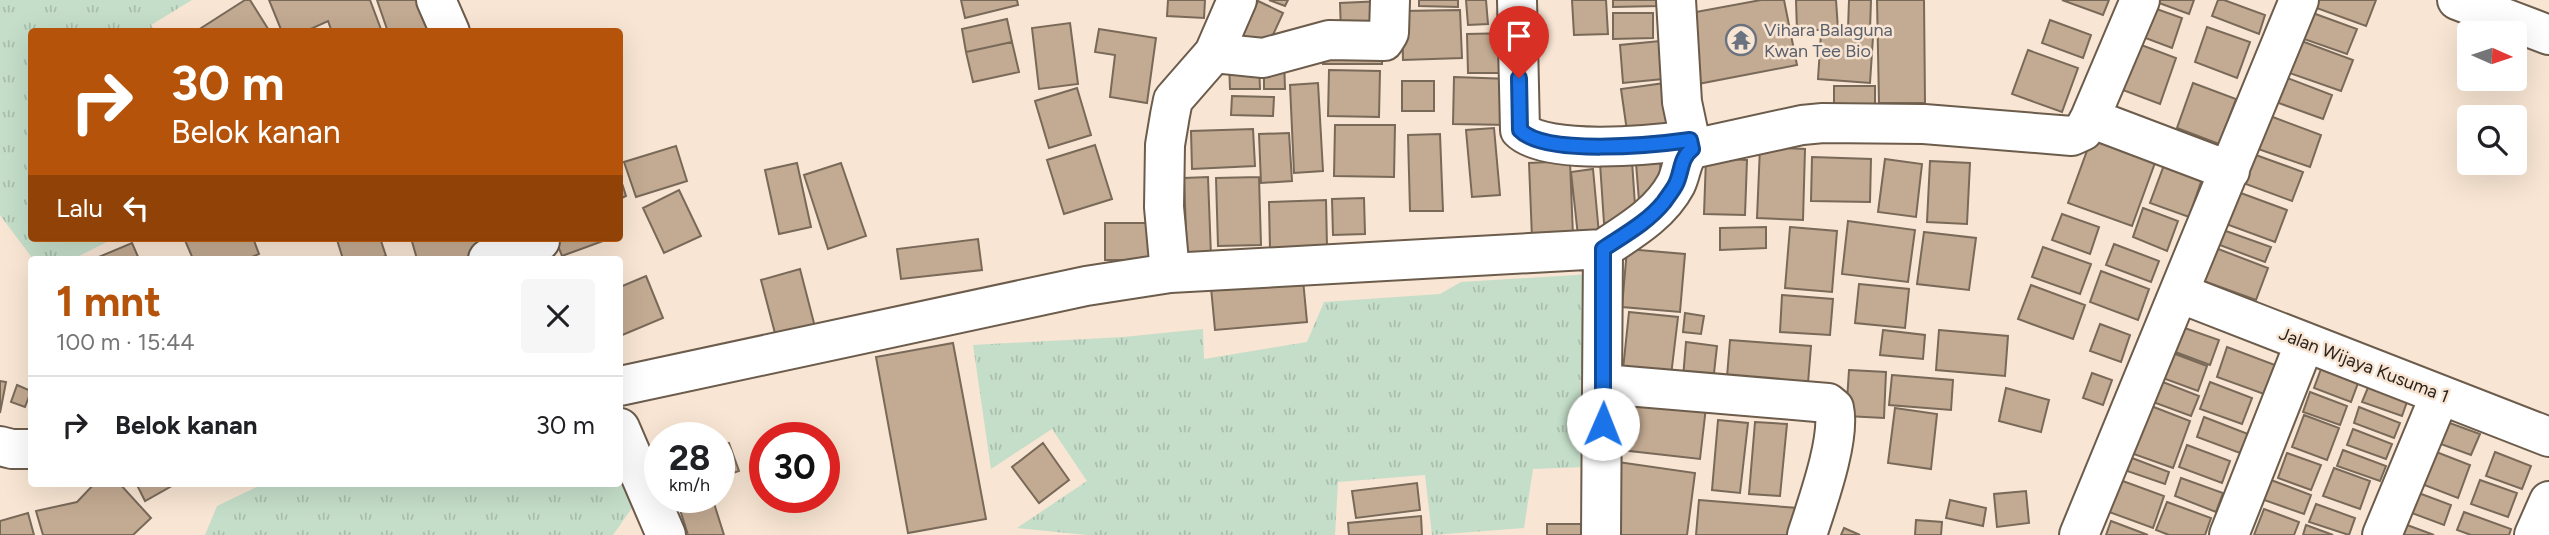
<!DOCTYPE html>
<html lang="id">
<meta charset="utf-8">
<style>
body{margin:0;font-family:Figtree,sans-serif;background:#f6f6f6;color:#202124;height:100vh;display:flex;flex-direction:column;font-size:26px;white-space:nowrap}
*{box-sizing:border-box;margin:0}
p{font-size:23px;color:#757577}
.icon{flex:none;width:38px;height:38px;fill:none;stroke:currentColor;stroke-width:2;stroke-linecap:round;stroke-linejoin:round}
.map{position:relative;flex:1;overflow:hidden}
.drawer{position:absolute;left:28px;top:256px;width:595px;height:231px;display:flex;flex-direction:column;background:#fff;border-radius:7px;box-shadow:0 7px 28px #0002}
.drawer>*{flex:none}
.hud{position:absolute;left:28px;top:28px;width:595px;height:214px;border-radius:7px;box-shadow:0 7px 28px #0002;background:#b45309;color:#fff;overflow:hidden}
.needle{width:46px;rotate:93deg}
.controls{position:absolute;left:2457px;top:21px;display:grid;gap:14px}
.controls a{display:grid;place-items:center;width:70px;height:70px;border-radius:7px;background:#fff;box-shadow:0 7px 28px #0002;font-size:35px}
.speed{position:absolute;left:644px;top:422px;display:flex;gap:14px;font-size:35px;font-weight:700;text-align:center}
.speed>*{display:grid;place-content:center;width:91px;height:91px;border-radius:50%;background:#fff;box-shadow:0 7px 28px #0002;line-height:1}
.speed small{font-size:18px;font-weight:400}
.speed .limit{border:10px solid #d22;background:#fff;color:#111}
.pin{position:absolute;display:grid;place-items:center;width:60px;height:60px;color:#fff;margin:-72px -30px;border-radius:50% 50% 50% 0;rotate:-45deg;box-shadow:0 0 7px #0007}
.pin .icon{rotate:45deg}
.me{position:absolute;width:77px;margin:-38px;rotate:1deg;stroke-linejoin:round;filter:drop-shadow(0 0 5px #0008)}
.turn{display:flex;align-items:center;gap:24px;height:147px;padding:0 28px;font-size:32px}
.turn .icon{width:91px;height:91px;stroke-width:2.5}
.turn b{display:block;font-size:49px;line-height:60px}
.then{display:flex;align-items:center;height:66px;padding:0 28px;background:#0003;gap:14px;font-size:26px}
.round{display:grid;place-items:center;flex:none;width:74px;height:74px;border-radius:7px;background:#f6f6f6}
.headline{display:flex;align-items:center;justify-content:space-between;height:119px;padding:0 28px}
h1{font-size:42px;font-weight:700;line-height:52px;color:#b45309}
ul{padding:0;list-style:none}
li{display:flex;align-items:center;gap:21px;height:98px;padding:0 28px;border-top:2px solid #e0e0e0}
li div{flex:1}
li b{display:block;font-size:26px}
li em{font-style:normal}
.map>svg:first-child{display:block}
.grass{fill:url(#grass-tufts)}
.building{fill:#c3aa92;stroke:#796959;stroke-width:2}
.lines{fill:none;stroke-linecap:round;stroke-linejoin:round}
.minor-casing{stroke:#6c5c4c;stroke-width:42}
.minor{stroke:#fff;stroke-width:38}
.route-casing{stroke:#114b97;stroke-width:18}
.route{stroke:#1a73e8;stroke-width:12}
.labels{text-anchor:middle;stroke-width:5;stroke-linejoin:round;paint-order:stroke}
.worship-label{font-size:18px;fill:#5b616d;stroke:#f8e5d3;text-anchor:start}
.street-label{font-size:18px;fill:#2b241e;stroke:#f8e5d3}
</style>
<div class="map">
<svg width="2549" height="535" viewBox="0 0 2549 535">
<defs>
<pattern id="grass-tufts" width="24" height="20" patternUnits="userSpaceOnUse" patternTransform="scale(1.75)"><rect width="24" height="20" fill="#c4dec9"/><path d="M3 7l-1-3M5 7V3M7 7l1-3M15 17l-1-3M17 17v-4M19 17l1-3" fill="none" stroke="#a9beac"/></pattern>
</defs>
<rect width="100%" height="100%" fill="#f8e5d3"/>
<!-- grass -->
<path class="grass" d="M0,0h192l-41,25 4,6 -123,1v206h83l-42,21h-40l-33,-44z
M1608,273l1,193 -76,3 -9,59 -92,7 -7,-60 -87,7 -3,53h-248l-70,-7 70,-47 -35,-52 -61,40 -18,-124 150,-8 80,-8 1,30 103,-17 17,-40 116,-8 21,-12z
M620,471l12,37 -19,27h-408l12,-29 48,-23h355z"/>
<!-- building -->
<path class="building" d="M245,0h5l20,32h-75z
M269,0h101l12,32h-50l-4,-11 -24,11h-22z
M377,0h42l11,32h-42z
M961,0h56l1,5 -53,13z
M1168,0h37l-1,18 -37,-2z
M1269,0h19l-3,6z
M1419,0h39v7l-39,-1z
M1466,0h20l2,24 -20,1z
M1572,0h34l2,34 -34,1z
M1613,0h46v6l-46,1z
M1761,0h23l13,65 -99,19 -13,-70z
M1796,0h40l2,29 -41,2z
M1849,0h22l-1,30 -22,-1z
M1877,0h47l1,103h-46z
M2062,0h47l-6,15z
M2151,0h43l-5,14z
M2218,0h6l41,15 -6,19 -47,-18z
M2313,0h63l-10,26 -55,-20z
M1258,1l25,12 -16,35 -25,-11z
M1383,1v31l-42,1 -1,-30z
M2151,7l31,11 -10,30 -32,-12z
M1460,10l2,48 -59,2 -1,-49z
M2310,12l47,17 -10,25 -46,-16z
M1613,13h40v25l-40,1z
M1007,19l5,23 -46,10 -4,-23z
M2050,20l41,15 -8,23 -41,-15z
M1070,23l8,61 -39,5 -7,-61z
M2207,27l43,15 -13,36 -42,-16z
M1099,29l57,9 -9,65 -37,-6 5,-42 -20,-3z
M1512,33l1,40h-45l-1,-39z
M1821,33l52,4 -3,46 -52,-4z
M2296,39l57,21 -12,31 -57,-20z
M1670,40l3,38 -50,5 -3,-38z
M1012,42l7,30 -46,10 -7,-30z
M1323,43h59v21h-59z
M2136,43l40,15 -16,46 -40,-15z
M2028,50l50,18 -16,44 -50,-18z
M1284,58l1,31h-21v-30z
M1229,62h30l1,27h-30z
M1329,70l51,1 -1,46 -51,-1z
M2282,76l50,19 -9,24 -50,-18z
M1454,77l57,2 -1,46 -57,-1z
M1402,81h32v30h-32z
M1672,82l7,48 -51,8 -7,-49z
M1318,83l5,88 -29,2 -4,-88z
M2193,83l43,16 -17,45 -42,-16z
M1834,86h41v22l-41,1z
M1077,88l14,47 -42,13 -14,-47z
M1232,96l42,1 -1,19 -42,-1z
M2270,116l51,19 -11,32 -52,-18z
M1335,125h60l-1,52 -60,-1z
M1494,128l6,67 -28,2 -6,-67z
M1253,129l2,37 -63,3 -1,-38z
M1289,133l3,48 -31,2 -2,-49z
M1440,134l3,77h-33l-2,-76z
M2092,137l64,23 -24,66 -64,-23z
M1095,145l17,54 -48,15 -17,-54z
M676,146l11,35 -51,16 -12,-35z
M1760,147l45,2 -2,71 -46,-2z
M2253,154l50,18 -11,29 -49,-18z
M1812,157l59,2 -1,43 -59,-1z
M1706,158l41,2 -2,55 -41,-1z
M1885,159l37,5 -6,53 -38,-5z
M1570,161l3,75 -41,2 -3,-75z
M1632,161l4,59 -32,3 -4,-60z
M1930,161l40,2 -3,61 -40,-2z
M1660,162l2,38 -23,1 -3,-38z
M797,163l14,64 -32,7 -14,-64z
M841,163l25,73 -38,13 -24,-74z
M2164,165l38,14 -13,38 -39,-14z
M1593,169l6,65 -21,2 -7,-64z
M620,177l6,19 -6,3z
M1208,177l3,79 -24,1 -3,-79z
M1259,177l2,68 -43,1 -2,-68z
M679,190l22,46 -37,17 -21,-45z
M2238,192l49,18 -12,32 -49,-18z
M1364,198l1,36 -32,1 -1,-36z
M1326,200l1,47 -57,2 -1,-47z
M2143,208l35,13 -11,30 -34,-14z
M2062,214l37,13 -9,27 -38,-14z
M1848,221l67,9 -7,52 -66,-8z
M1105,223h50v37h-50z
M1766,227v21l-46,2v-22z
M1790,227l47,4 -5,61 -47,-4z
M2223,230l48,17 -6,15 -48,-18z
M1924,232l52,6 -7,52 -52,-6z
M184,238h69l6,16 -12,5h-54z
M340,238h40l6,18 -8,3h-35l-6,-19z
M411,238h68l4,15 -21,6h-45z
M555,238h46l2,3 -41,15z
M978,239l4,31 -81,9 -4,-30z
M132,243l7,16h-45z
M2114,244l45,17 -8,21 -45,-17z
M2043,247l48,17 -11,30 -48,-17z
M2213,247l55,21 -12,32 -55,-20z
M1627,249l58,5 -5,58 -58,-5z
M800,269l15,58 -39,10 -15,-57z
M1302,269l5,53 -92,8 -5,-53z
M2101,271l48,18 -11,31 -48,-18z
M646,276l17,42 -43,18v-49z
M1859,284l50,5 -4,39 -50,-5z
M2031,285l54,20 -12,34 -55,-20z
M1782,295l51,4 -3,36 -50,-3z
M1629,312l49,5 -8,67 -48,-5z
M1685,313l19,3 -3,18 -18,-2z
M2100,324l30,11 -9,27 -31,-11z
M2179,326l40,14 -9,25 -40,-15z
M1883,330l42,5 -2,24 -43,-4z
M1939,330l69,6 -3,40 -69,-6z
M1730,340l81,6 -3,37 -81,-6z
M1686,342l31,4 -4,36 -30,-4z
M953,343l33,176 -78,14 -32,-176z
M2227,347l48,18 -11,29 -47,-17z
M2170,352l37,14 -9,25 -38,-14z
M2321,369l37,14 -7,19 -37,-14z
M1849,370l37,2 -2,46 -38,-2z
M2092,373l20,7 -9,25 -20,-7z
M1892,375l61,5 -2,30 -62,-5z
M2150,377l49,19 -8,20 -49,-18z
M0,381l6,1 -6,31z
M2210,382l42,16 -10,26 -42,-15z
M17,385l14,6 -6,16 -14,-5z
M2369,385l39,14 -6,17 -40,-14z
M2006,388l43,12 -8,32 -42,-11z
M2310,392l37,14 -7,19 -37,-13z
M1628,398l78,9 -6,52 -79,-9z
M2146,404l44,17 -17,47 -45,-16z
M2359,407l41,16 -6,15 -40,-15z
M1895,408l42,6 -6,55 -43,-6z
M2304,415l35,13 -12,32 -35,-13z
M2204,417l44,17 -8,19 -43,-16z
M2436,418l44,16 -9,21 -44,-16z
M1718,420l30,3 -8,70 -28,-3z
M1755,422l32,2 -7,72 -31,-2z
M2353,429l39,15 -6,15 -39,-14z
M729,443l10,28 -20,7v-32z
M1043,443l26,37 -30,23 -27,-36z
M2187,445l43,16 -8,22 -43,-16z
M660,447v19l-6,-17z
M2426,448l44,17 -12,33 -44,-17z
M2343,450l43,16 -6,15 -43,-15z
M2495,452l36,14 -9,23 -36,-13z
M2287,453l34,12 -10,25 -33,-12z
M2132,458l37,14 -4,12 -38,-13z
M1618,462l77,11 -8,62h-79z
M2334,468l36,13 -10,28 -37,-13z
M2181,478l42,15 -7,19 -41,-16z
M2120,480l44,16 -11,32 -44,-16z
M2271,480l40,15 -7,19 -40,-14z
M2480,480l37,13 -9,24 -37,-13z
M95,483h24l32,35 -18,17h-90l-7,-24 41,-9z
M136,483h41l-32,18z
M1417,483l3,27 -64,8 -4,-27z
M2026,491l3,32 -32,4 -3,-33z
M2416,492l35,13 -7,20 -35,-13z
M686,497h26l12,38h-36l-11,-35z
M1699,500l99,8 -3,27h-99z
M1950,500l36,8 -3,18 -37,-8z
M2167,502l44,16 -6,17h-36l-13,-5z
M2316,504l39,14 -6,17 -40,-13z
M2264,509l35,13 -5,13h-40z
M2464,512l47,17 -2,6h-38l-14,-5z
M28,513l6,22h-34v-14z
M1421,516l1,19h-73l-1,-12z
M1916,520l26,2 -1,13h-26z
M2111,521l37,14h-42z
M2399,522l35,13h-40z
M1547,524h34v11h-34z
M2306,525l27,10h-30z
M1844,528l16,7h-19z"/>
<g class="lines">
<!-- minor casing -->
<g class="minor-casing">
<path id="minor" d="M436,0l14,32
M1517,0l3,130c26,26 133,15 170,10
M1676,0l6,102 10,47
M2140,0l-50,118 140,53
M2457,0l92,35
M1214,53l49,5 66,-18 55,1 5,-8 1,-33
M488,259l52,-18
M1170,273l-6,-66 1,-62 5,-30 3,-15 41,-47 23,-53
M2179,293l370,144
M1603,384l225,19 6,5c7,30 -17,96 -27,127
M620,386l466,-100 84,-13 433,-24c27,-18 57,-35 73,-65 6,-12 5,-26 16,-35l110,-24 21,-2 101,1 148,12 11,-5 7,-13
M620,428l46,107
M0,446l12,3h20
M1601,535l2,-286
M2079,535l220,-535
M2229,535l76,-193
M2382,535l58,-140
M2534,535l15,-34"/>
</g>
<!-- minor -->
<use href="#minor" class="minor"/>
</g>
<g class="lines">
<!-- route casing -->
<g class="route-casing">
<path id="route" d="M1519,78l1,52c25,26 134,15 170,10l2,9c-12,9 -10,23 -16,35 -3,6 -8,12 -12,18 -16,20 -40,33 -61,47v175"/>
</g>
<!-- route -->
<use href="#route" class="route"/>
</g>
<!-- icons -->
<defs>
<g id="temple-ring" transform="scale(1.575)"><circle r="9.5" fill="#f8e5d3" stroke="#6b7280" stroke-width="1.5"/><path d="M0-6L5-2H3V0L6.5 2.5H4V6H1.5V3h-3V6H-4V2.5H-6.5L-3 0V-2H-5Z" fill="#6b7280"/></g>
</defs>
<g fill-rule="evenodd">
<use href="#temple-ring" x="1741" y="40"/>
</g>
<g class="labels">
<!-- worship labels -->
<g class="worship-label">
<text x="1764" y="36">Vihara Balaguna<tspan x="1764" dy="21">Kwan Tee Bio</tspan></text>
</g>
<!-- street labels -->
<g class="street-label">
<text transform="translate(2364 365) rotate(21)" y="6">Jalan Wijaya Kusuma 1</text>
</g>
</g>
</svg>
<div class="controls">
<a><svg class="needle" viewBox="-14 -14 28 28"><path d="M0-13l5 13h-10z" fill="#e53935"/><path d="M0 13l5-13h-10z" fill="#757577"/></svg></a>
<a><svg class="icon" aria-label="search" viewBox="0 0 24 24"><circle cx="10" cy="10" r="6"/><path d="M15 15l6 6"/></svg></a>
</div>
<div class="speed"><div>28<small>km/h</small></div><div class="limit">30</div></div>
<div class="pin" style="left:1519px;top:78px;background:#d93025"><svg class="icon" aria-label="arrive" viewBox="0 0 24 24"><path d="M6 21V4h12l-3 4 3 4H6"/></svg></div>
<svg class="me" style="left:1603px;top:424px" viewBox="-20 -20 40 40"><circle r="19" fill="#fff"/><path d="M0-13L10 11 0 6-10 11z" fill="#1a73e8"/></svg>
<div class="hud">
<div class="turn"><svg class="icon" aria-label="right" viewBox="0 0 24 24"><path d="M7 20v-9h11M14 6l5 5-5 5"/></svg><div><b>30 m</b>Belok kanan</div></div>
<div class="then">Lalu<svg class="icon" aria-label="left" viewBox="0 0 24 24"><path d="M17 20v-9H6M10 6l-5 5 5 5"/></svg></div>
</div>
<section class="drawer">
<div class="headline"><div><h1>1 mnt</h1><p>100 m · 15:44</p></div><a class="round"><svg class="icon" aria-label="close" viewBox="0 0 24 24"><path d="M6 6l12 12M18 6L6 18"/></svg></a></div>
<ul>
<li><svg class="icon" aria-label="right" viewBox="0 0 24 24"><path d="M7 20v-9h11M14 6l5 5-5 5"/></svg><div><b>Belok kanan</b></div><em>30 m</em></li>
</ul>
</section>
</div>
